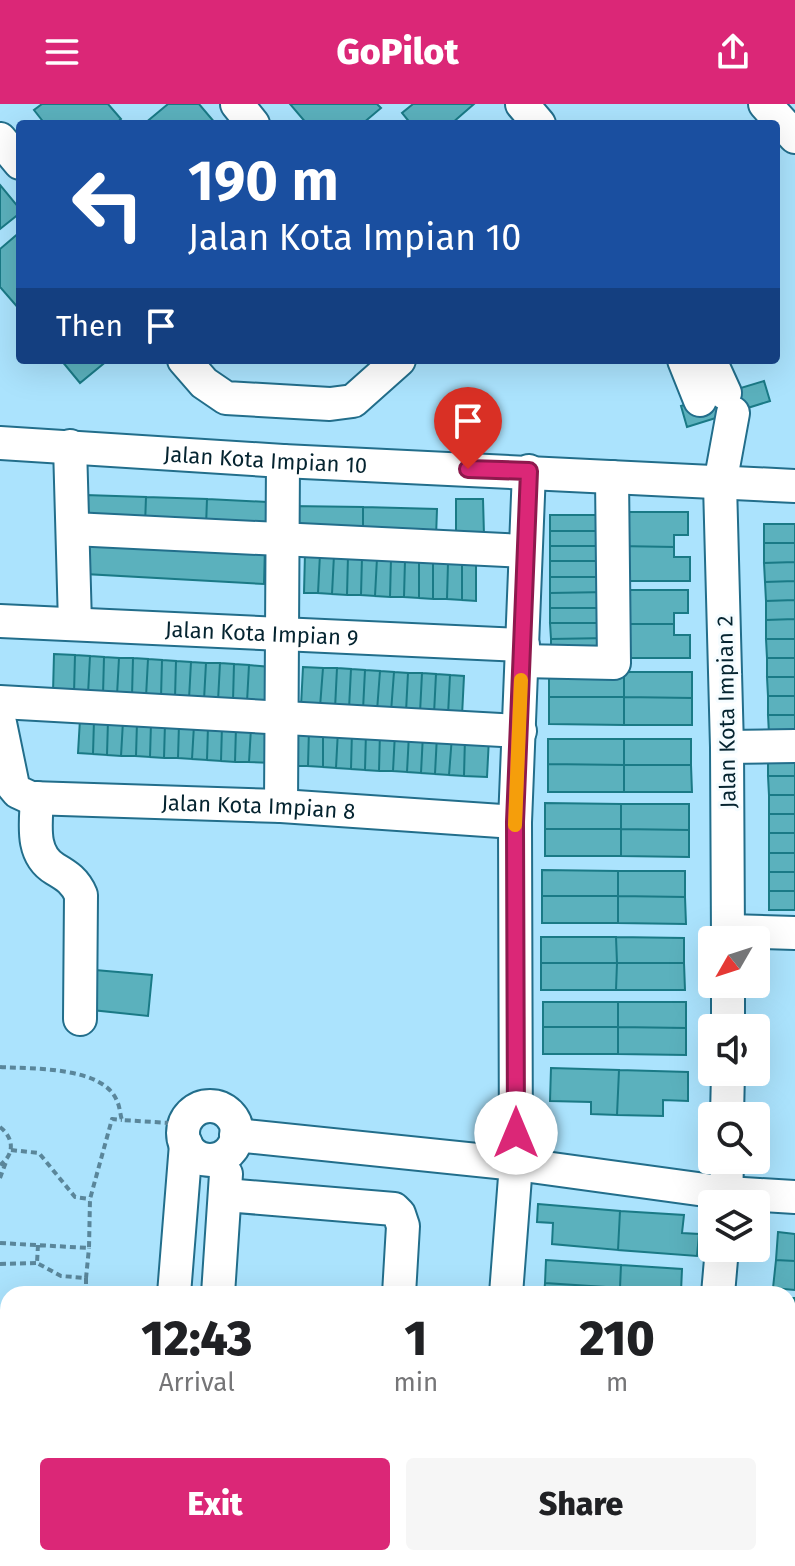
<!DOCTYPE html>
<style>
body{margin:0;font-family:"Fira Sans",sans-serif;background:#f6f6f6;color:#202124;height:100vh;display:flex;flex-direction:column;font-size:30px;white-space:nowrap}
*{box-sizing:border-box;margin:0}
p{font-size:26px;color:#757577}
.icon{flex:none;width:44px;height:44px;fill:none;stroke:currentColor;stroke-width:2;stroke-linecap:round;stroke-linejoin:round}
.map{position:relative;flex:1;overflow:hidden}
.sheet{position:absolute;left:0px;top:1182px;width:796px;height:280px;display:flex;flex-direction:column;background:#fff;border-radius:24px 24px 0 0;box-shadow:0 8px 32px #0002}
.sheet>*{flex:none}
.banner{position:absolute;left:16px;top:16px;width:764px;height:244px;border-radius:8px;box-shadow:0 8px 32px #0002;background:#1a4fa0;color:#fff;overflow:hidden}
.needle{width:52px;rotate:231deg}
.controls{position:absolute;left:698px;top:822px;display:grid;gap:16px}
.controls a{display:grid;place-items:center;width:72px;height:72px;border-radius:8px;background:#fff;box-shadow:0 8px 32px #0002;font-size:40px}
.pin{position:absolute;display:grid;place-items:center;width:68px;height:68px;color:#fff;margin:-82px -34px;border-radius:50% 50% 50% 0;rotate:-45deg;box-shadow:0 0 8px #0007}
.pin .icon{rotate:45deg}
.me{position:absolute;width:88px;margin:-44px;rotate:0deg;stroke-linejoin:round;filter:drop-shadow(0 0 6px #0008)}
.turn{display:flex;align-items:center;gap:28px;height:168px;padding:0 40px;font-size:36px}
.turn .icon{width:104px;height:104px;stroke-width:2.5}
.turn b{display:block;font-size:56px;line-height:68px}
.then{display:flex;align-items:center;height:76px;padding:0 40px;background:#0003;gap:16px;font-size:30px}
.eta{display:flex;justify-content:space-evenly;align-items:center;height:136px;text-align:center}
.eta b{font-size:48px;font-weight:800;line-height:56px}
.button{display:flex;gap:16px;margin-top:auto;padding:16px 40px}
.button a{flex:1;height:92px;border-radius:8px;background:#db2777;color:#fff;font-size:32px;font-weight:800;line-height:92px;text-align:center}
.button a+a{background:#f6f6f6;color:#202124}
header{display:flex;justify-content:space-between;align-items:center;height:104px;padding:0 40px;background:#db2777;color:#fff;font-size:36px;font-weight:800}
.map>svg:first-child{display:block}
.building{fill:#5bb1bd;stroke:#1a7a86;stroke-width:2}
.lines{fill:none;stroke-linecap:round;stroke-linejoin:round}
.minor-casing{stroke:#226e8b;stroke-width:36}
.path{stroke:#5a869a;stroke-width:4;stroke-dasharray:6 4;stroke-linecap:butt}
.minor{stroke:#fff;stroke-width:32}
.route-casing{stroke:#8e194d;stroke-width:20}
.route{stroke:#db2777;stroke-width:14}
.slow{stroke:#f59e0b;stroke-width:14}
.labels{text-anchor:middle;stroke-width:6;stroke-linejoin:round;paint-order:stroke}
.street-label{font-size:22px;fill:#052430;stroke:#f5fcff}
</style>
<header><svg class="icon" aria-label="menu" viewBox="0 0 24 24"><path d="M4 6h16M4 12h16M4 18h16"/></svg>GoPilot<svg class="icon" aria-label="share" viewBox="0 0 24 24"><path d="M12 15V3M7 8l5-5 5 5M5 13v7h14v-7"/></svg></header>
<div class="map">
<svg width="795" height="1462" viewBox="0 0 795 1462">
<rect width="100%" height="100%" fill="#abe3fd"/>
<!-- building -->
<path class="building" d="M42,0h66l13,15 -5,5h-71l-11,-14z
M168,0h31l17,20h-72z
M290,0h87l4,4 -19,16h-55z
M413,0h61l-23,20h-40l-9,-11z
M0,81l20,24v4l-20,16z
M20,128v78l-20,-23v-38z
M61,256h47l-28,23z
M764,277l6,20 -83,26 -6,-21z
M85,391l61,2 -1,28 -60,-3z
M146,393l61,2 -1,28 -61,-2z
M207,395l60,3 -1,27 -60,-2z
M456,395h27l1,36h-28z
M290,402l73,1v29l-73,-1z
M363,403l74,2 -1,29 -73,-2z
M619,408h69v23h-14v12l-55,-1z
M550,411h57v16h-57z
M764,420h31v19h-31z
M550,427h57v15h-57z
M87,433l178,9 -1,38 -179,-10z
M764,439h31v19l-31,1z
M550,442h57v15h-57z
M619,442l55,1v10h16v24h-71z
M305,449l15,1 -2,39h-14z
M320,450l14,1 -2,39 -14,-1z
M334,451l14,1 -1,39 -15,-1z
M348,452l14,1 -1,38h-14z
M362,453l15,1 -2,38 -14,-1z
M377,454l14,1 -1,38 -15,-1z
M391,455l14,1 -1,37h-14z
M405,456l14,1v37l-15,-1z
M419,457l14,1v37l-14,-1z
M550,457h57l1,16h-58z
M433,458l15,1 -1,36h-14z
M795,458v19l-30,1 -1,-19z
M448,459h14v37l-15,-1z
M462,459l14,1v37l-14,-1z
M550,473h58v15l-58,1z
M795,477v19l-29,1 -1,-19z
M619,486h69v23h-14v11h-55z
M608,488v16h-58v-15z
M795,496v19l-29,1v-19z
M550,504h58v15h-58z
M795,515v20h-29v-19z
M550,519h58v15l-57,1z
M619,520h55v11h16v23h-71z
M608,534v16h-57v-15z
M766,535h29v19h-28z
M54,550l21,1 -1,39 -21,-1z
M75,551l15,1 -2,38h-14z
M90,552l14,1 -1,38 -15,-1z
M104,553l15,1 -2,37h-14z
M119,554h14l-1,38 -15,-1z
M133,554l15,1 -2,38 -14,-1z
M767,554h28v19h-28z
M148,555l14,1 -1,38 -15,-1z
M162,556l14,1 -1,37h-14z
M176,557l15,1 -2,37 -14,-1z
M191,558l15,1 -2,37 -15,-1z
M206,559h14l-2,38 -14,-1z
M220,559l14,1 -1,37h-15z
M234,560l15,1 -2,37 -14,-1z
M249,561l22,2 -2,36 -22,-1z
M303,563l20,1 -3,39 -19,-1z
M323,564h14l-2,41 -15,-2z
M337,564l14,1 -2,40h-14z
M351,565l14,1 -2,40 -14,-1z
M365,566l15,1 -3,40 -14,-1z
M380,567l14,1 -3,40 -14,-1z
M394,568l14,1 -2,39h-15z
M549,568h75v25h-75z
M624,568h68v26l-68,-1z
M408,569h14l-2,40 -14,-1z
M422,569l14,1 -2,40 -14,-1z
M436,570l14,1 -2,40 -14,-1z
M450,571l14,1 -2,40 -14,-1z
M767,573h28v19h-27z
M768,592h27v19h-27z
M549,593h75v28l-75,-1z
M624,593l68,1v27h-68z
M768,611h27v19h-26z
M80,615l14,1 -1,34 -15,-1z
M94,616h14l-1,35 -14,-1z
M108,616l15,1 -2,35 -14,-1z
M123,617l14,1 -1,34h-15z
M137,618l14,1 -1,34 -14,-1z
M151,619h14l-1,35 -14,-1z
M165,619l14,1 -1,34h-14z
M179,620l15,1 -2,34 -14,-1z
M194,621l14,1 -1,34 -15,-1z
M208,622h14l-1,35 -14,-1z
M222,622l14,1 -1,35 -14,-1z
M236,623l15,1 -2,34h-14z
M251,624l24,1 -2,34 -24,-1z
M297,624l12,1 -1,37h-11z
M309,625h14v38l-15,-1z
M323,625l15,1 -2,38 -13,-1z
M338,626l14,1 -1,38 -15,-1z
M352,627l14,1 -1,38 -14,-1z
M366,628h14l-1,39 -14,-1z
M380,628l15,1 -2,38h-14z
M395,629l14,1 -2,38 -14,-1z
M409,630h14l-2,39 -14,-1z
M423,630l14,1 -2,39 -14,-1z
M437,631l15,1 -3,39 -14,-1z
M452,632l13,1 -1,39 -15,-1z
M465,633l24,1 -2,39 -23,-1z
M548,635h76v26l-76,-1z
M624,635h67v26h-67z
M795,652v20h-27v-19z
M548,660l76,1v27h-76z
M624,661h67l1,27h-68z
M768,672h27v19h-26z
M769,691h26v19h-26z
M545,699l76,1v25h-76z
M621,700h68v26l-68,-1z
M769,710h26v19h-26z
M545,725h76v27h-76z
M621,725l68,1v27l-68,-1z
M769,729h26v20h-26z
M769,749h26v19h-26z
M542,766l76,1v25h-76z
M618,767h67v26l-67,-1z
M769,768h26v19h-26z
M769,787h26v19h-26z
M542,792h76v27h-76z
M618,792l67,1 1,27 -68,-1z
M541,833h75l1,26h-76z
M616,833l68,1v25h-67z
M541,859h76l-1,27h-75z
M617,859h67l1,27h-69z
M95,866l57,5 -4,41 -56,-6z
M543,898h75v25h-75z
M618,898h68v26l-68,-1z
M543,923h75v27h-75z
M618,923l68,1v27l-68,-1z
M551,964l68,2 -2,45 -26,-1v-12l-41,-1z
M619,966l69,2v29l-25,-1v16l-46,-1z
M538,1100l82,7 -2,39 -66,-6 1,-21 -16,-1z
M620,1107l64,4 -2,18 17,1 -2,22 -79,-6z
M778,1128l17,2v27l-19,-1z
M546,1156l75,5 -1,23 -75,-5z
M776,1156l19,1v29l-22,-2z
M621,1161l61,4 -1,23 -61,-4z
M545,1179l75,5v6h-76z
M620,1184l61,4v2h-61z
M788,1194h7v28h-7z
M788,1222h7v29l-7,-1z
M788,1260l7,1v27h-7z
M788,1288h7v29l-7,-1z
M788,1326l7,1v27h-7z
M788,1354h7v29l-7,-1z
M788,1394h7v28h-7z
M788,1422h7v29l-7,-1z
M0,1430l8,1v23h145v8h-153z
M515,1454h76l-1,8 -75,-1z
M591,1454h61l-1,8h-61z"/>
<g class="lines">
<!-- minor casing -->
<g class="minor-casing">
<g id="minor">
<path d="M237,0l16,20"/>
<path d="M522,0l17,20"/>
<path d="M765,0l30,33"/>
<path d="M0,35l20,24"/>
<path d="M184,256l20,23 22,15 104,6 23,-3 46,-41"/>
<path d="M684,256l16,40"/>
<path d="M710,256l15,33"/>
<path id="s1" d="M0,339l283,18 512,25"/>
<path d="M70,342l5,178"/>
<path d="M73,425l452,22"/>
<path id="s2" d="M0,517l523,24"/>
<path d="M522,557l92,2 -2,-186"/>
<path d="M0,598l520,29"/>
<path id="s3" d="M0,619l13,63 5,6 13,6 250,8 234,16"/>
<path d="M727,643l68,-1"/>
<path d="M37,694c-1,25 -7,56 18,71 12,7 20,12 26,26l-1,124"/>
<path d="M281,702l2,-345"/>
<path d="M729,827l66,2"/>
<path d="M728,836l-1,-193 -7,-263 13,-71"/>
<path d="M728,924v-44"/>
<circle cx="210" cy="1029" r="27"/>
<path d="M727,1012l1,-44"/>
<path d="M236,1031l280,29 211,29 68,4"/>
<path d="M225,1091l169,14 5,5 4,12 -4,68"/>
<path d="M726,1100l1,-44"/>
<path d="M174,1190l12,-150"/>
<path d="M218,1190l8,-120"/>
<path d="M506,1190l10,-130 -1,-342 14,-351"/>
<path d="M718,1190l4,-46"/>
<path d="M0,1417h8"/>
<path d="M168,1462v-8"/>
<path d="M487,1462v-8"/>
<path d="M691,1462l1,-8"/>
</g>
</g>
<!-- path -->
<path class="path" d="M0,963c32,2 103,-1 117,34 3,6 3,13 5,19l48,3
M0,1023c14,11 15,27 0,38
M11,1046l28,3 36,44 15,2
M0,1074l6,-16
M0,1139l89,5 1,-49 22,-80 10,1
M38,1141l-1,18 24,13 25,2 3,-30
M0,1160l37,-1
M86,1190v-16
M0,1362l8,1"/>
<!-- minor -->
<use href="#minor" class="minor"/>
</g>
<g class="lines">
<!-- route casing -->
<g class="route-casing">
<path id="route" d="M468,365l61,2 -14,351 1,311"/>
</g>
<!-- route -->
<use href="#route" class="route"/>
<!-- slow -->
<path class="slow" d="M515,721l6,-145"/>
</g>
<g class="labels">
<!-- street labels -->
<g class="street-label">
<text dy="8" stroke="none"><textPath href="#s1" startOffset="266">Jalan Kota Impian 10</textPath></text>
<text dy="8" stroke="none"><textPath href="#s2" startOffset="262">Jalan Kota Impian 9</textPath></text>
<text transform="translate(726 608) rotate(-91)" y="8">Jalan Kota Impian 2</text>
<text dy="8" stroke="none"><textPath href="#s3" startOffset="314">Jalan Kota Impian 8</textPath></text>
</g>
</g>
</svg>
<div class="controls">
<a><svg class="needle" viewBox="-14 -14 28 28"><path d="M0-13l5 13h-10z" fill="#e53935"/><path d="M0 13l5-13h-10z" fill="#757577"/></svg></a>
<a><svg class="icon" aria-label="sound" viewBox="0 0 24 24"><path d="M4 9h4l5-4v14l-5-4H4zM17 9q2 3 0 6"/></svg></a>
<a><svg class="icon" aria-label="search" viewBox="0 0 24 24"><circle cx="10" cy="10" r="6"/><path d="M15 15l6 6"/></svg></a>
<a><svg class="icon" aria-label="layers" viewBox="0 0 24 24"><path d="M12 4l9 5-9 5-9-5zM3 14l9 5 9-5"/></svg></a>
</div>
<div class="pin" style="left:468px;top:365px;background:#d93025"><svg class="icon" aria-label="arrive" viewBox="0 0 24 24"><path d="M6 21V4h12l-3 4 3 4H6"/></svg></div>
<svg class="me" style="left:516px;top:1029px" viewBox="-20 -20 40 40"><circle r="19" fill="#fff"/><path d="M0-13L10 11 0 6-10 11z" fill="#db2777"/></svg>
<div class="banner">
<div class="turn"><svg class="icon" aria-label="left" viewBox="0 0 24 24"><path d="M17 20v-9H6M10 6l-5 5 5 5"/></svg><div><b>190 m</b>Jalan Kota Impian 10</div></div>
<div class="then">Then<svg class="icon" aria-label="arrive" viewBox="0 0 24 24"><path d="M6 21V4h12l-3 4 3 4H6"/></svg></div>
</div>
<section class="sheet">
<div class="eta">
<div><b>12:43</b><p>Arrival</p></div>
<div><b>1</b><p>min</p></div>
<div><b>210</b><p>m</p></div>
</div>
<div class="button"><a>Exit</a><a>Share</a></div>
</section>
</div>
